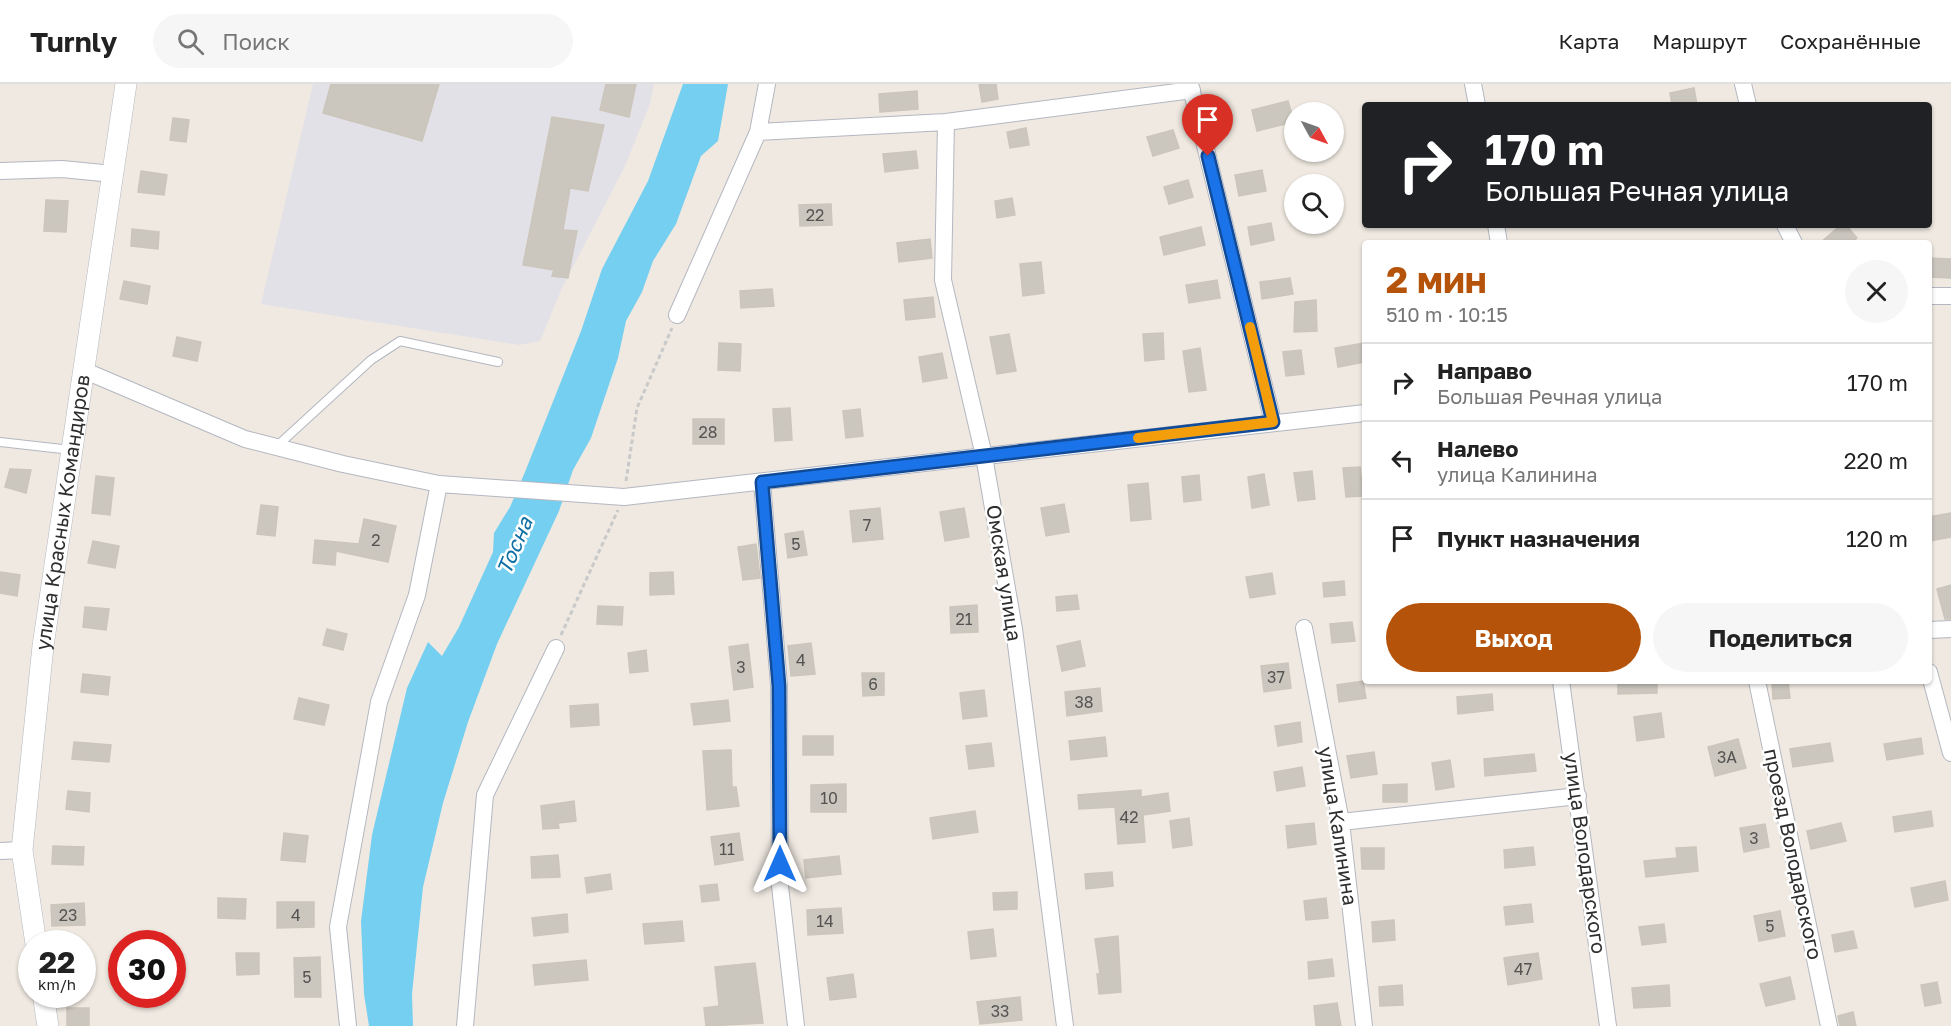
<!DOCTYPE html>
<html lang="ru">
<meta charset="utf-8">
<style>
body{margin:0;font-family:"Golos Text",sans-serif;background:#f6f6f6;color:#222;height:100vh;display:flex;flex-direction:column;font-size:22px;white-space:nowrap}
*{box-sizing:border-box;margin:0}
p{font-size:20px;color:#767676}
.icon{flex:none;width:33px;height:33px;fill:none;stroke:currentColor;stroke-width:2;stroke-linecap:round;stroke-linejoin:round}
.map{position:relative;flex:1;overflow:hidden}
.details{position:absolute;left:1362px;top:156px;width:570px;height:444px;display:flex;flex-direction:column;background:#fff;border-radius:6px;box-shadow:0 2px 4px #0004}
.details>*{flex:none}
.hud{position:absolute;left:1362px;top:18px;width:570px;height:126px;border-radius:6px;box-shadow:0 2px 4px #0004;background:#202124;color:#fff;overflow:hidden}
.needle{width:39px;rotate:130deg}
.controls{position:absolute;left:1284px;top:18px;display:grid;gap:12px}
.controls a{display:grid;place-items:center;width:60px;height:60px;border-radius:50%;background:#fff;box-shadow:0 2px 4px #0004;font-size:30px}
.speed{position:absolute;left:18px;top:846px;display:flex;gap:12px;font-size:30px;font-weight:700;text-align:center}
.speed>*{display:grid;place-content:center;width:78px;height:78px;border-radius:50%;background:#fff;box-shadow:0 2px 4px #0004;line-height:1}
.speed small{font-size:15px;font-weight:400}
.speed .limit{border:9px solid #d22;background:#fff;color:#111}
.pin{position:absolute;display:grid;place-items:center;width:51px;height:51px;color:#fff;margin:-62px -26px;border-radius:50% 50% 50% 0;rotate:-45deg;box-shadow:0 0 6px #0007}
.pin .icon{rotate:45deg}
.me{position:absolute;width:66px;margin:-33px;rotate:0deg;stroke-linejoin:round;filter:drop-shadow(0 0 4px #0008)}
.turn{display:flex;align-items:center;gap:21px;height:126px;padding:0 24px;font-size:27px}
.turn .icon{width:78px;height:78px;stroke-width:2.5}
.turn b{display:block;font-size:42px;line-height:51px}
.round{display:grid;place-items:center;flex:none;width:63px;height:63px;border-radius:32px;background:#f6f6f6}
.headline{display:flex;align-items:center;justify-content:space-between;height:102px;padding:0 24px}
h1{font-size:36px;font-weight:700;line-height:45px;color:#b45309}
.action{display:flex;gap:12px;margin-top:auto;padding:12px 24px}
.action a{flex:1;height:69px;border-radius:36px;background:#b45309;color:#fff;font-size:24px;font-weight:700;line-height:69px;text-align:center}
.action a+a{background:#f6f6f6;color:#222}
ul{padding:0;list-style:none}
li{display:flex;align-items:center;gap:18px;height:78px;padding:0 24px;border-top:2px solid #e0e0e0}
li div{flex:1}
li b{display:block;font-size:22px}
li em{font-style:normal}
header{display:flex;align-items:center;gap:36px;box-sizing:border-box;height:84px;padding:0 30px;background:#fff;border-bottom:2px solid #e0e0e0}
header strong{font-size:28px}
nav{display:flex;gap:33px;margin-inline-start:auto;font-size:21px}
.search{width:420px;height:54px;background:#f6f6f6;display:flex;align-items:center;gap:15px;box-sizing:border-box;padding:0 21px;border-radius:33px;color:#767676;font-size:22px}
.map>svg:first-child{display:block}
.industrial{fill:#e3e1e8}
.water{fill:#75cff0}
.building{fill:#cbc7bf;stroke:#cbc5ba;stroke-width:1.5}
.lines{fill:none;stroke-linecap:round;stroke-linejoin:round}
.service-casing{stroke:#b4b7c1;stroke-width:10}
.minor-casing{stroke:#b4b7c1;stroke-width:18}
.tertiary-casing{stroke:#b4b7c1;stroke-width:22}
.path{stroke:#c9c9c9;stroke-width:3;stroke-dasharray:4.5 3;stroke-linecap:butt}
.service{stroke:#fff;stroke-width:8}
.minor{stroke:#fff;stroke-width:16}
.tertiary{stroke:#fff;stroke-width:21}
.route-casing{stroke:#114b97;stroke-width:15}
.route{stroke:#1a73e8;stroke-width:10}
.slow{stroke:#f59e0b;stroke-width:10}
.labels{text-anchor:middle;stroke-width:5;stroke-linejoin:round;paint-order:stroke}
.number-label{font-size:16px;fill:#555452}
.street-label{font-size:20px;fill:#2e2e2e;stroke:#fff}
.water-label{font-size:21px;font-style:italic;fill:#0d6fa3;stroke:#fff}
</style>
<header>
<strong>Turnly</strong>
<div class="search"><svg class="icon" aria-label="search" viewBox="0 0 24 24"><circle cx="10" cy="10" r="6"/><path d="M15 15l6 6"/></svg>Поиск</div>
<nav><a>Карта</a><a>Маршрут</a><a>Сохранённые</a></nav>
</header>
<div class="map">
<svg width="1951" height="942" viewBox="0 0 1951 942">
<rect width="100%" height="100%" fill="#efe9e1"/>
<!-- industrial -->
<path class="industrial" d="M313,0h341l-4,20 -25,62 -63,122 -22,53 -21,4 -258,-41z"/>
<!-- water -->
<path class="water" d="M683,0h45l-10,57 -17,15 -25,68 -23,37 -11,31 -16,29 -8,37 -27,80 -18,32 -14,41 -62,133 -29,78 -25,81 -20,84 -11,107 1,32h-44l-5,-32 -3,-73 11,-86 35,-147 21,-46 14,14 17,-29 34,-75 1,-19 16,-26 15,-35 56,-141 21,-62 46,-88z"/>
<!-- building -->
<path class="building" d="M331,0h108l-17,57 -99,-28z
M606,0h30l-7,33 -29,-7z
M979,0h17l2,15 -16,3z
M1694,4l3,17h-25l-2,-12z
M917,7l1,18 -38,3 -1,-18z
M1288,17l6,21 -37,9 -5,-21z
M552,33l52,8 -16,66 -18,-3 -7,42 14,1 -9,47 -16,-2 2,-6 -31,-5z
M173,34l16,2 -3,22 -16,-2z
M1026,44l3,17 -19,3 -3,-16z
M1173,46l6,18 -26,8 -6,-19z
M916,67l2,17 -33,4 -2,-18z
M1262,86l4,21 -27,5 -4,-21z
M141,87l26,4 -3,20 -26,-3z
M1188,96l5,17 -24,7 -5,-17z
M1012,114l3,17 -18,3 -2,-17z
M46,116l22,1 -2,31 -22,-1z
M831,120l1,21 -32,1 -1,-21z
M1271,139l3,17 -23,5 -3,-18z
M1841,141h5l11,13 -6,5h-31z
M1201,143l4,18 -41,10 -4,-18z
M132,145l27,3 -1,17 -27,-3z
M930,155l2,19 -33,4 -2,-19z
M1929,174l22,1v19l-22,-1z
M1041,178l3,31 -21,3 -3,-32z
M1290,194l3,16 -31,5 -2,-17z
M1217,196l3,18 -31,5 -3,-18z
M124,197l26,5 -3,18 -27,-5z
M772,205l2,17 -33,2 -1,-17z
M933,213l2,20 -29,3 -2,-20z
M1316,216l1,31 -23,1 1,-30z
M1163,249l1,26 -19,2 -2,-27z
M1009,250l7,37 -19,3 -7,-37z
M177,253l24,5 -4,19 -24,-5z
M719,259l22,1 -1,27 -22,-1z
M1365,259v19l-27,5 -3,-19z
M1200,264l6,42 -17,2 -6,-41z
M1301,266l3,24 -18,2 -3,-24z
M942,269l5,25 -24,4 -4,-25z
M790,324l2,32 -17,1 -2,-32z
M860,325l3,27 -17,2 -3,-27z
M693,335h31v25h-31z
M1360,383l3,29 -17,1 -3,-29z
M10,385l21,1 -5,23 -21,-6z
M1312,387l3,28 -17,2 -4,-28z
M1264,390l5,31 -17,3 -4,-31z
M1199,391l2,25 -17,2 -2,-25z
M96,392l18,2 -4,37 -18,-2z
M1148,399l3,36 -20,2 -3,-36z
M1064,420l5,28 -23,4 -5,-28z
M261,421l17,2 -3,29 -18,-2z
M880,424l3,31 -30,3 -3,-31z
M964,424l5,29 -24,4 -5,-29z
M1951,429v24l-22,4v-24z
M364,435l32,7 -8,36 -52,-11 -1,14 -22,-2 2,-23 44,4z
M803,447l4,24 -19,3 -3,-24z
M93,457l26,5 -4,22 -27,-5z
M756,460l4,34 -17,2 -5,-33z
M0,488l20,3 -3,21 -17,-3z
M673,488l1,22 -24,1v-22z
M1272,489l3,21 -25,4 -4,-21z
M1344,497l1,14 -21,2 -1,-14z
M1951,501v34h-6l-8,-30z
M1077,511l2,14 -22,2 -1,-14z
M977,521l1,27 -27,1 -1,-26z
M598,522l25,1 -1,18 -25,-1z
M85,523l24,2 -3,21 -23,-3z
M1352,538l3,19 -23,2 -2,-19z
M327,545l20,5 -4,16 -20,-5z
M1080,557l5,25 -23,5 -5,-25z
M811,559l4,31 -24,2 -3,-30z
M748,560l5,43 -19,3 -5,-43z
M646,566l2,21 -18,2 -2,-20z
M1288,579l3,25 -27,4 -3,-26z
M862,589h22v22l-21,1z
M83,590l27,3 -2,18 -27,-3z
M1363,597l3,17 -27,4 -2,-17z
M1618,597h39v12l-39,1z
M1772,597h16l2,17 -17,1z
M1100,604l2,23 -35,5 -2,-24z
M984,606l3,26 -24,3 -3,-26z
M1492,610l1,16 -35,4 -1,-17z
M299,614l30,7 -5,20 -30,-6z
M728,616l2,21 -36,4 -3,-21z
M598,620l1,21 -28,2 -1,-21z
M1661,629l3,24 -27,4 -3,-24z
M1300,638l2,20 -24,4 -3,-20z
M803,652h30v19h-30z
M1105,653l2,19 -36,4 -2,-19z
M1921,654l2,16 -36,6 -3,-16z
M1738,655l8,29 -31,8 -7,-29z
M74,658l37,3 -2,17 -37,-3z
M991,659l3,23 -25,3 -3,-23z
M1830,659l3,18 -40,6 -3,-18z
M731,666l1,37h4l3,19 -32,4 -4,-59z
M1374,668l3,22 -26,4 -4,-22z
M1534,670l2,17 -51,5 -1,-17z
M1450,676l4,27 -18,3 -4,-27z
M1302,683l3,19 -28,5 -3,-19z
M846,700v28h-35v-27z
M1407,700v18h-24v-17z
M1141,706v7l27,-4 2,18 -27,4 2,27 -27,2 -3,-37 -36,2 -1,-14z
M68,707l22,2 -1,19 -23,-3z
M574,717l2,20 -18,2 1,5 -16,1 -2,-23z
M975,727l3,21 -45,7 -3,-21z
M1931,727l2,15 -38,6 -2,-15z
M1189,734l3,27 -19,3 -3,-27z
M1314,739l2,21 -28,4 -2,-22z
M1841,739l5,18 -35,8 -4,-18z
M1765,740l4,23 -25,5 -4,-24z
M284,749l24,3 -3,26 -24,-2z
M739,749l4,27 -28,5 -4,-28z
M53,762l31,1 -1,18 -31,-1z
M1533,763l2,18 -30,3 -1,-18z
M1696,763l2,24 -52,6 -2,-16 33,-3 -1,-10z
M1361,764h23v21h-22z
M558,771l2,22 -28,1 -1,-21z
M839,772l2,18 -35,4 -2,-18z
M1112,788l1,14 -27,3 -1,-15z
M610,790l2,15 -25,4 -2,-15z
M1945,797l3,19 -33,7 -4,-19z
M717,800l2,16 -17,2 -2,-16z
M1017,808v17l-23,1 -1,-17z
M218,814l28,1 -1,20 -27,-1z
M1326,814l2,20 -22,2 -2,-19z
M277,818h37v25l-37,1z
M84,819l1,22 -33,1 -1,-21z
M1531,820l2,18 -27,3 -2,-18z
M841,824l2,25 -35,2 -1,-25z
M1780,827l5,25 -26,5 -5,-25z
M567,830l1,18 -34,4 -2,-18z
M1394,836l1,20 -22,2 -1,-20z
M682,837l2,20 -39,3 -2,-20z
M1664,840l2,18 -24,3 -3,-18z
M993,845l3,27 -25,3 -3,-27z
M1853,847l4,17 -22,4 -3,-17z
M1118,852l3,56 -22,2 -2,-20h3l-5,-35z
M236,869h23v21l-22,1z
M1538,869l4,26 -34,6 -4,-27z
M320,873l1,40h-26l-1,-39z
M1332,875l2,17 -25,3 -1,-17z
M586,876l2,20 -53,5 -2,-20z
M755,879l8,60 -57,3 -2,-18 15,-2 -4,-39z
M853,890l3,23 -26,3 -3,-22z
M1790,893l5,22 -29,7 -6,-22z
M1937,898l4,21 -16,3 -4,-21z
M1402,901l1,20 -23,1 -1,-19z
M1669,901l1,21 -36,2 -2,-20z
M1020,913l2,23 -42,4 -3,-22z
M1337,919l4,23h-25l-2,-20z
M67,924h22v18h-22z
M1853,928l3,14h-16l-2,-10z"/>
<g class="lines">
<!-- service casing -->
<g class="service-casing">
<path id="service" d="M0,358l71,8
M276,363l95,-87 29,-19 98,21"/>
</g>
<!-- minor casing -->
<g class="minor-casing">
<path id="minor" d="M1190,0l83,338
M1473,0l4,21
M1743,0l5,21
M946,38l-3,158 41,176 30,173 51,397
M758,48l188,-10 246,-32
M0,87l62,-2 51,5
M1496,141l3,18
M1785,141l9,18
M1929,212h22
M677,231l81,-183 9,-48
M83,286l162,69 98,25 96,20 185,13 741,-84
M762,398l17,203 1,201 16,140
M1304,544l37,194 23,204
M1929,546l22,-1
M1929,588l22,81
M1561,597l47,345
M1757,597l72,345
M1341,738l237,-26
M0,767l22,-1
M348,942l-10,-99 41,-225 38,-107 22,-111
M465,942l20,-231 71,-147"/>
</g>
<!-- tertiary casing -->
<g class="tertiary-casing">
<g id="tertiary">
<path id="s1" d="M36,860l-14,-94 21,-204 83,-562"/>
<path d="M43,910l5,32"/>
</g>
</g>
<!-- path -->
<path class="path" d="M626,397l11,-73 35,-80
M561,551l57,-125"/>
<!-- service -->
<use href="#service" class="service"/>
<!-- minor -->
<use href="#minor" class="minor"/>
<!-- tertiary -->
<use href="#tertiary" class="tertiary"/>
</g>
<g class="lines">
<!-- route casing -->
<g class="route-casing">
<path id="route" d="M780,780l-1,-178 -17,-204 511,-60 -65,-266"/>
</g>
<!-- route -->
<use href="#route" class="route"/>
<!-- slow -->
<path class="slow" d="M1138,354l135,-16 -23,-95"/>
</g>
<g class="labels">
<!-- number labels -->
<g class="number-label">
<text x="815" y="137">22</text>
<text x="708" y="354">28</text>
<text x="867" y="447">7</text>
<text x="376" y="462">2</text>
<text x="796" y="466">5</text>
<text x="964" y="541">21</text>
<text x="801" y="582">4</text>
<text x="741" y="589">3</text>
<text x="1276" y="599">37</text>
<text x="873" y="606">6</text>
<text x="1084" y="624">38</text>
<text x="1727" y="679">3А</text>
<text x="829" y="720">10</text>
<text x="1129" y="739">42</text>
<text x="1754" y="760">3</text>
<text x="727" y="771">11</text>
<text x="68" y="837">23</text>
<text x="296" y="837">4</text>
<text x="825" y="843">14</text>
<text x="1770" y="848">5</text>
<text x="1523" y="891">47</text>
<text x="307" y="899">5</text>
<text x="1000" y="933">33</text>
</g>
<!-- street labels -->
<g class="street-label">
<text dy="7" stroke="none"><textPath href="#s1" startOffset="435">улица Красных Командиров</textPath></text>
<text transform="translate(1004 489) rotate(81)" y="7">Омская улица</text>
<text transform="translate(1338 742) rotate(81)" y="7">улица Калинина</text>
<text transform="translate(1585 769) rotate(82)" y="7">улица Володарского</text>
<text transform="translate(1793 770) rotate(78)" y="7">проезд Володарского</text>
</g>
<!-- water labels -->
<g class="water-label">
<text transform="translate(515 462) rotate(-67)" y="7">Тосна</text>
</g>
</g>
</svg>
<div class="controls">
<a><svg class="needle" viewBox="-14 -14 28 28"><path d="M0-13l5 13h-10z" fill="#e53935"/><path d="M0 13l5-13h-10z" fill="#767676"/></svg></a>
<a><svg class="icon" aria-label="search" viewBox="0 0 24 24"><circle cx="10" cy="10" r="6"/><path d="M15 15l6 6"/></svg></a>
</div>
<div class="speed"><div>22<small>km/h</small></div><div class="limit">30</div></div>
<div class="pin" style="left:1208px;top:72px;background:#d93025"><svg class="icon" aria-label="arrive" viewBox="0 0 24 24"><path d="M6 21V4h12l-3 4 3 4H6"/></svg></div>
<svg class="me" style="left:780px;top:780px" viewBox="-20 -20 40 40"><path d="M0-17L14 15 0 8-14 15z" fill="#1a73e8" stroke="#fff" stroke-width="4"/></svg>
<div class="hud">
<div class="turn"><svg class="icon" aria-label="right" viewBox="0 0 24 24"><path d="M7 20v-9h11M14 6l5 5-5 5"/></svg><div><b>170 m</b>Большая Речная улица</div></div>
</div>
<section class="details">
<div class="headline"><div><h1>2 мин</h1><p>510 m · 10:15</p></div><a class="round"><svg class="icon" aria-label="close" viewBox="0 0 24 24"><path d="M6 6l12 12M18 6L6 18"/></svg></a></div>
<ul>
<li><svg class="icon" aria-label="right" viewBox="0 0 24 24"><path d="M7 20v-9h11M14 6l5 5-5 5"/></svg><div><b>Направо</b><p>Большая Речная улица</p></div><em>170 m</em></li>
<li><svg class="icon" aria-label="left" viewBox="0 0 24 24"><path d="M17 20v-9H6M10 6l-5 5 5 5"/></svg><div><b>Налево</b><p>улица Калинина</p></div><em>220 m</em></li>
<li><svg class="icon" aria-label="arrive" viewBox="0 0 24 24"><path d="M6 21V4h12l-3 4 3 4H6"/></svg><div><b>Пункт назначения</b></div><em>120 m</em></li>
</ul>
<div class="action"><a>Выход</a><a>Поделиться</a></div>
</section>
</div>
